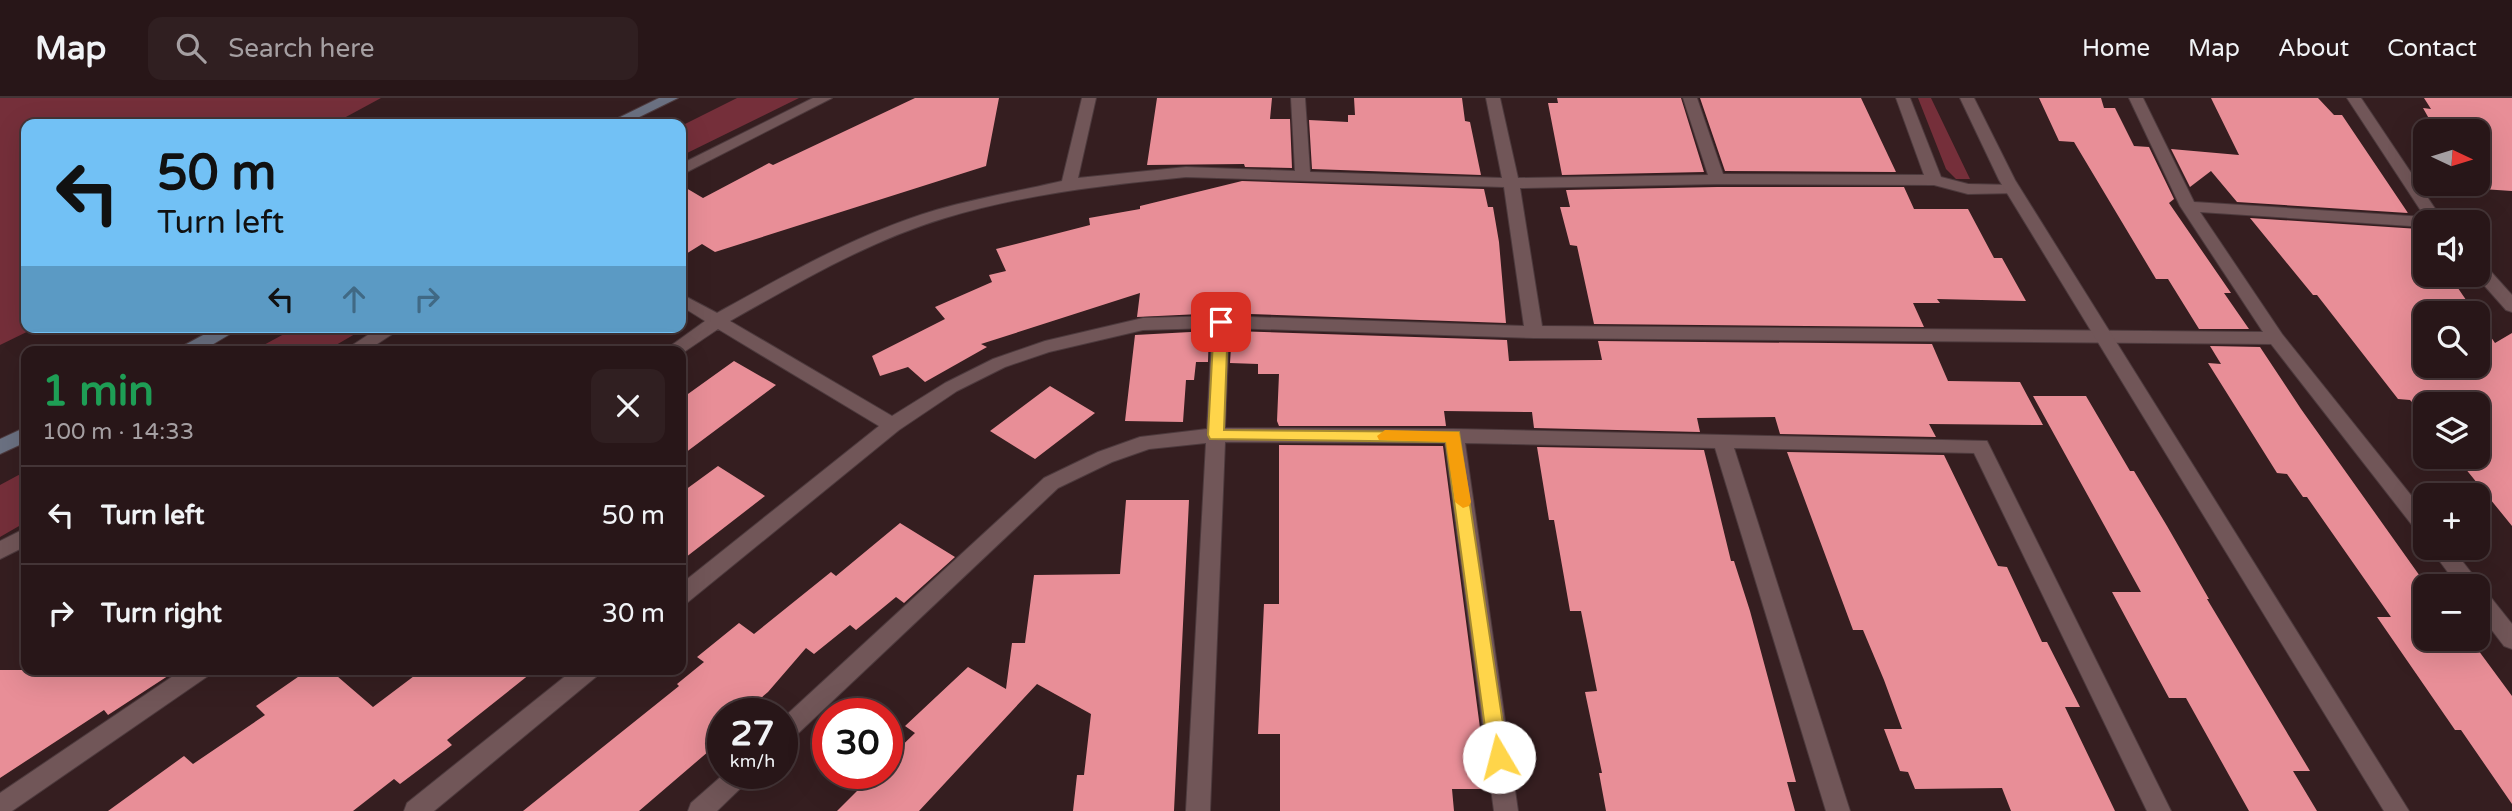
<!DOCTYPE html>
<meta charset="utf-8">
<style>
body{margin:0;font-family:"Varela Round",sans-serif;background:#301f21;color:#f1f3f6;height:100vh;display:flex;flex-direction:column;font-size:26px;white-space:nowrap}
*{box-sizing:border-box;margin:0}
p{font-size:23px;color:#a59fa2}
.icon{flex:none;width:38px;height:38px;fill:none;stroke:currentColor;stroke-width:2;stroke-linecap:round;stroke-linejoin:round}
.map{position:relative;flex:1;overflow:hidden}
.details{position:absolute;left:21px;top:248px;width:665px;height:329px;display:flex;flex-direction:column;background:#281618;border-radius:14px;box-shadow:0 7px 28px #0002,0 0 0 2px #443537}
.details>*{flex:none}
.top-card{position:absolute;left:21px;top:21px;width:665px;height:214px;border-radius:14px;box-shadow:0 7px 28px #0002,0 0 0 2px #443537;background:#72c1f5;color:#111;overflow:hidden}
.needle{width:46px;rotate:94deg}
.controls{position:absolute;left:2413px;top:21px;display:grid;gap:14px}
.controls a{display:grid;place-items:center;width:77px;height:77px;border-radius:14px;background:#281618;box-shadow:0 7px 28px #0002,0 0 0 2px #443537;font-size:35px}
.speed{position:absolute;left:707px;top:600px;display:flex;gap:14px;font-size:35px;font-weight:700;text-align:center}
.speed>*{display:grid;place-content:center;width:91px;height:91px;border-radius:50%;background:#281618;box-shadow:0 7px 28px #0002,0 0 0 2px #443537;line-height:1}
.speed small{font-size:18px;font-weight:400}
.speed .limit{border:10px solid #d22;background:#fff;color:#111}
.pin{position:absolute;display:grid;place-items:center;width:60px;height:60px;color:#fff;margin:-30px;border-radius:14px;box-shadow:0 4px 10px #0006}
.me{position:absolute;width:77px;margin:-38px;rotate:352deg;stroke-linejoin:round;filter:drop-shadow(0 0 5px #0008)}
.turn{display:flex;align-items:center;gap:24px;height:147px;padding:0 21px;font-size:32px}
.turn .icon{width:91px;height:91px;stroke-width:2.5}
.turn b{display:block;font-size:49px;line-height:60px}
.lanes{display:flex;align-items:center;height:66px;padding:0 21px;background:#0003;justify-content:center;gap:35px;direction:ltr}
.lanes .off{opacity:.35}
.round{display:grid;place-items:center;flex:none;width:74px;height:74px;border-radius:14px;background:#301f21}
.head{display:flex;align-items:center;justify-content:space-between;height:119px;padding:0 21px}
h1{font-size:42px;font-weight:800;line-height:52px;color:#1e9e55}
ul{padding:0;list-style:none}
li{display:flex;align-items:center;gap:21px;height:98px;padding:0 21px;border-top:2px solid #443537}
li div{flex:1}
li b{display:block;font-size:26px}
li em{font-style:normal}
header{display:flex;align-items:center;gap:42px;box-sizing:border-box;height:98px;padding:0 35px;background:#281618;border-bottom:2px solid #443537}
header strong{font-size:33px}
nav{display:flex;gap:38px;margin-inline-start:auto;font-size:24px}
.search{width:490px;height:63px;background:#301f21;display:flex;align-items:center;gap:18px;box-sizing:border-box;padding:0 24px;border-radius:14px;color:#a59fa2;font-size:26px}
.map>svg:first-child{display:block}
.green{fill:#752f3a}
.building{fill:#e88e97}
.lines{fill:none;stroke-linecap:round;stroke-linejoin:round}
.minor-casing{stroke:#4d3a3d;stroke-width:2}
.tertiary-casing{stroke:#4d3a3d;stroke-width:2}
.secondary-casing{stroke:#4d3a3d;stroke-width:2}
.minor{fill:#715658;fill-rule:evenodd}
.tertiary{fill:#715658;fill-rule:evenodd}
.secondary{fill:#6b7182;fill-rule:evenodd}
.route{fill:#ffd54a;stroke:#a68a30;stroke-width:2}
.slow{fill:#f59e0b}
</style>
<header>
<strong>Map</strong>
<div class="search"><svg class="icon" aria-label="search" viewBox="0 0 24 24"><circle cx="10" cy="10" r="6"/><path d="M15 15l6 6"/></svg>Search here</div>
<nav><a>Home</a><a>Map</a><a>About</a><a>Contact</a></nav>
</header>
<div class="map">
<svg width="2512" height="713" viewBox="0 0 2512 713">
<rect width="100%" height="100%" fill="#351e20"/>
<!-- green -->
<path class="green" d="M0,0h381l-48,26h-307v203h11l-37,18z
M737,0h62l-118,58v-30z
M1918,0h13l39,81h-14l-10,-10z
M297,229h70l-43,25h-73z
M26,373v51l-26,15v-52z"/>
<!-- building -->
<path class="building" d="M915,0h84l-13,68 -271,86 -13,-8 -21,13v-72l22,13 66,-35 4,2z
M1157,0h115l-2,21h20l2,49 -47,-1 -1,-3 -97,1z
M1354,0h108l3,23 5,1 11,53 -169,-6 -3,-49 39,2v-7h7z
M1557,0h124l23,74 -142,3 -14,-72h10z
M1700,0h161l35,74 -171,-1z
M2039,0h62l3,10h11l19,38 15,1 25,52 -5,4 62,90h-7l25,36h-50l-31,-50h-12l-82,-137 -15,-1z
M2211,0h107l16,17h8l66,98 -171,-11 -26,-31 -21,16 -19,-38 68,6z
M2424,0h88v93l-45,-3 -2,-4h13v-53h-42l-13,-23 8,1z
M1242,83l242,8 4,18h5l6,35 7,81 -285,-10 -84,4 3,-24 -159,51 6,3 -62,35 -17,-15 -28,9 -8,-20 73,-37 -10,-12 57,-25 -3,-7 17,-4 -10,-22 94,-24 -1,-7 51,-9v-3z
M1717,89h187l10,22h54l26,49h8l24,43 -89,-2 3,4h-27l11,24 -330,-3 -17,-78 -7,-1 -10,-38h10l-4,-17z
M2250,120l169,11 7,10v36h23l26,38h-49v53h52v-48l17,25 17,-10v193l-56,-69h22v-53h-52v14l-16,-18 -12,-1 -81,-104h-4z
M1209,233l-1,31h-12l-2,18h-8l-3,42 -58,-1 10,-86z
M1232,233l275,9 2,21 93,-1 -4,-19 334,3 16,37 72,1 23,43 -114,-1 7,13 -156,-3 -5,-17 -78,1 3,14 -166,-4 -2,-16 -88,-1 2,15h-167l-2,-5 2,-47h-21v-10l-28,-1z
M2210,248l50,1 41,62 126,177 -1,53h44l42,57v108l-51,-74h-6l-78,-113h14l-84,-120h-4l-16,-23 -10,-1 -69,-110 13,1z
M734,263l42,24 -95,71v-57z
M1050,288l45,27 -60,46 -45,-28z
M2033,298h53l44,75h4l33,55 42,73h-2l103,172h-17l24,40h-68l-63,-113h-17l-57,-106h29z
M1279,347l164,1 45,343h-36l2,22h-174v-77h-22l6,-130h15z
M1537,349l167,3 27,111h3l16,50 46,171h-9l8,29h-189l-7,-38h3l-17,-81 12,-1 -16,-80h-11l-16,-91h-5z
M1787,354l157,3 54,111 9,1 35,75h5l33,65h-15l50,104h-104l-9,-23 -87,1 -7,-17 -8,-1 -16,-42h18l-18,-49 -21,-50h-10z
M718,368l47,30 -84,65v-68z
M1126,402h63l-15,311h-101l4,-36h7l7,-61 -54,-30 -118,127h-82l37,-37h13v-14l28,-27 -10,-7 63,-59 38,22 6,-46h13l9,-68 86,-1z
M900,425l55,34 -51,46 -8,-6 -40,33 -6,-5 -36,29 -8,-6 -38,44 -26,22h-19v25l-84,72h-116l156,-125 -2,-2 27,-22 -7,-5 42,-34 15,11 77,-62 5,4z
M0,572h177l-69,45 -4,-5 -104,68z
M308,572h22l43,37 49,-37h113l-88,70 5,5 -52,39 -6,-5 -41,32h-245l76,-55 9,8 72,-49 -9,-9z"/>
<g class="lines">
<!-- minor casing -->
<g class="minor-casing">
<path id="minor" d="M813,0h19l-151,77v-11z
M1082,0h14l-18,80 108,-11 109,4 -4,-73h14l5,74 192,6 -16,-80h14l18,80 190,-3 -25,-77h14l26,76 201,1 -28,-77h14l31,79 27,7 45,1 8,5 -2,3 -51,1 -34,-9 -217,-1 -197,4 22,138 721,6 -83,-126 -51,-108h14l51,104 231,15 -78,-119h14l83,124h-18v5l-226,-15 82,122 144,180v23l-7,-3 -148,-190 -737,-6 -305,-10 -4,100 229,1 533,12 184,370h-24l-173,-358 -240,-5 116,363h-24l-111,-363 -250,-5 53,368h-24l-49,-368 -220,-1 -15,369h-24l20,-368 -57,6 -37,13 -54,26 -268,253 -8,3v-25l262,-241 54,-26 42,-15 67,-8 5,-101 -69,2 -94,22 -44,15 -48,24 -58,39 -211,172 -7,2v-20l198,-158 -161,-97 -37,25 -19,-2 43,-31 -24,-15v-12l36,19c70,-39 142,-80 219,-103 41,-12 84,-19 126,-29zM1186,79l318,10 20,139 -303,-10 -78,2 -98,23 -52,18 -48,24 -53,33 -162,-95c69,-39 139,-80 215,-103 79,-24 160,-33 241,-41z
M2478,165l6,1 28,31v17l-6,-2 -31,-35h3z
M380,229h23l-38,25h-23z
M26,430v18l-26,13v-18z
M2430,450h22l25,32 2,8 6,2 27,34v25l-8,-3 -26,-34v-26h-20z
M182,572h29l-3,6 -196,135h-12v-18z
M573,572h27l-3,6 -163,135h-30l3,-8z
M724,676h28l-4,7 -31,30h-29l3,-8z"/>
</g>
<!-- tertiary casing -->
<g class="tertiary-casing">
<path id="tertiary" d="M1960,0h14l41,82 394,631h-25l-385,-631z"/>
</g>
<!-- secondary casing -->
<g class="secondary-casing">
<path id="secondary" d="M659,0h19l-53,26h-19z
M218,229h24l-42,25h-24l3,-4z
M26,329v15l-26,12v-15z"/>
</g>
<!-- minor -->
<use href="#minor" class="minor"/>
<!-- tertiary -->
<use href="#tertiary" class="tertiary"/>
<!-- secondary -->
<use href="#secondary" class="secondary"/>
</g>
<!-- route -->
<path class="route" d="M1221,219l7,5 -4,108 235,2 49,325 -3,6 -6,3 -7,-3 -3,-6 -43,-315 -236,-3 -2,-4 6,-113z"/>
<!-- slow -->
<path class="slow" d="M1385,332l74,2 12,70 -2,4 -6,2 -8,-6 -9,-60 -67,-2 -2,-4z"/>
</svg>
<div class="controls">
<a><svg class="needle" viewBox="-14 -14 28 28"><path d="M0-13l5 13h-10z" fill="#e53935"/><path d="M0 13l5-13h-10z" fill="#a59fa2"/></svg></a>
<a><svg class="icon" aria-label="sound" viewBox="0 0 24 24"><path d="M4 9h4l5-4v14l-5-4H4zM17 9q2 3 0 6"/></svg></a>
<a><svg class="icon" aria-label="search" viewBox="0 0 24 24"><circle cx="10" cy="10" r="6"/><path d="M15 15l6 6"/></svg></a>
<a><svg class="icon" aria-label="layers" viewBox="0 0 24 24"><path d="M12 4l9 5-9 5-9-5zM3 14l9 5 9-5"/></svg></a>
<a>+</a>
<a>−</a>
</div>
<div class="speed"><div>27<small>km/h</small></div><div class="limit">30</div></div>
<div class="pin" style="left:1221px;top:224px;background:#d93025"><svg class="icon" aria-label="arrive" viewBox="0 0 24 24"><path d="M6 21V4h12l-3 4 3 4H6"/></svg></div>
<svg class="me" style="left:1499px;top:659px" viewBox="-20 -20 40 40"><circle r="19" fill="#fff"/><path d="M0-13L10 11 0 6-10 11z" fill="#ffd54a"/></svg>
<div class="top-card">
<div class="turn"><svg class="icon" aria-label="left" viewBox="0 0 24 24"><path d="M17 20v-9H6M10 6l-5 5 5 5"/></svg><div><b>50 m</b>Turn left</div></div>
<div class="lanes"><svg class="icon" aria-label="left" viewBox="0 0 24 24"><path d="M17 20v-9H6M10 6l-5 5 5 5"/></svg><svg class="icon off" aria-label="ahead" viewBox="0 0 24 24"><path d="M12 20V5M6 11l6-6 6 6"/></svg><svg class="icon off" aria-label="right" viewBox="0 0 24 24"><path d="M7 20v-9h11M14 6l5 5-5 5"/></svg></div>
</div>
<section class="details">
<div class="head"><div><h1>1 min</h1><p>100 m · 14:33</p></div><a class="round"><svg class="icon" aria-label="close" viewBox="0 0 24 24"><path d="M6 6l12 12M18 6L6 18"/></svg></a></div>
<ul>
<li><svg class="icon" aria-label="left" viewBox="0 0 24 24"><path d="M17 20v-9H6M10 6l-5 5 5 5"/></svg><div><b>Turn left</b></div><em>50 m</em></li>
<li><svg class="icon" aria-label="right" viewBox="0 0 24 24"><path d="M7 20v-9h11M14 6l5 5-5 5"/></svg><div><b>Turn right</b></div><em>30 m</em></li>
</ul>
</section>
</div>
